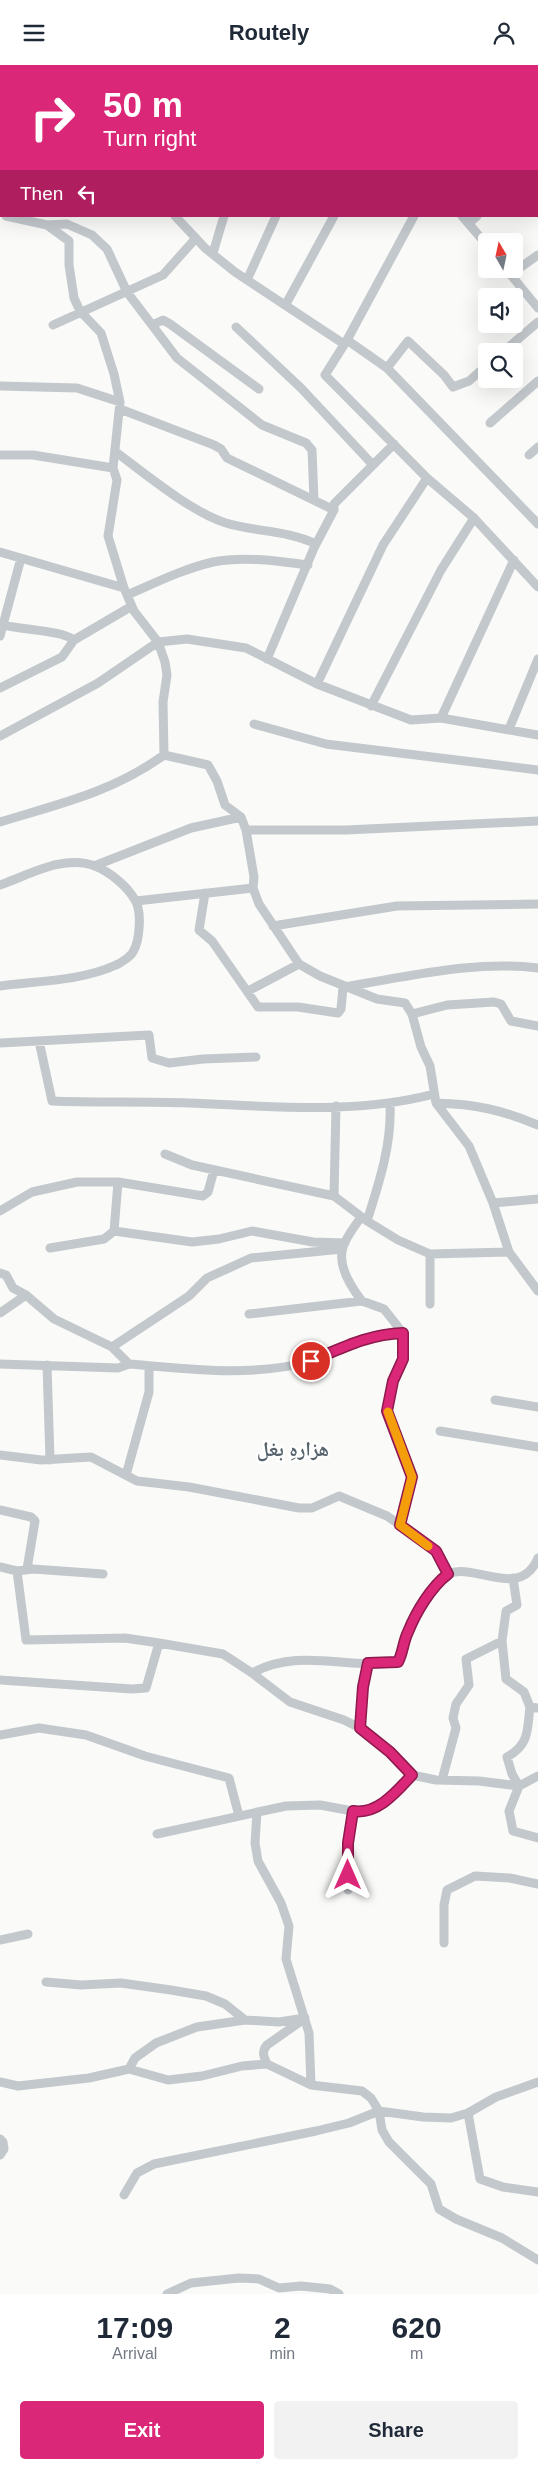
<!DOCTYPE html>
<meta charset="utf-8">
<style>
body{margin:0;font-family:Helvetica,"Noto Naskh Arabic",sans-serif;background:#f2f2f3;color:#1f2937;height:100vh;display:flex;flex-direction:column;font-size:19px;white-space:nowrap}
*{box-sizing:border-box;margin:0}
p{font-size:16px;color:#747a83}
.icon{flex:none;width:28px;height:28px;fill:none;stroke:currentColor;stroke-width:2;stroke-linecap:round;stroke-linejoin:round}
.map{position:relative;height:2229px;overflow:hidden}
.details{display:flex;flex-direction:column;background:#fff;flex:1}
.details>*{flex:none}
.hud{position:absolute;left:0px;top:0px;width:539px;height:152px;box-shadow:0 5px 20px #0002;background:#db2777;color:#fff;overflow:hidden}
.needle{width:32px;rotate:351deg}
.controls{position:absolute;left:478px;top:168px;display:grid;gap:10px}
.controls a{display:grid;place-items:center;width:45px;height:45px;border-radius:5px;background:#fff;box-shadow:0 5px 20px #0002;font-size:25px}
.pin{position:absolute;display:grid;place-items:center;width:42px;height:42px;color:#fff;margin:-21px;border:2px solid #fff;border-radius:50%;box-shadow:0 1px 5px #0007}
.me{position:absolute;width:55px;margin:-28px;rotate:0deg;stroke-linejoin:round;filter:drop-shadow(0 0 4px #0008)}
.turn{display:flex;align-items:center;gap:18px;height:105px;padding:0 20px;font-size:22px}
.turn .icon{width:65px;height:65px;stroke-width:2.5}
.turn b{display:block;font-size:35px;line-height:42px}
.then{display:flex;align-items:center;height:48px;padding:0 20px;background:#0003;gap:10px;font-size:19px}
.eta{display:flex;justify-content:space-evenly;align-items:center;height:85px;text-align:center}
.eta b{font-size:30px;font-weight:700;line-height:35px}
.primary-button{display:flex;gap:10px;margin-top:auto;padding:10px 20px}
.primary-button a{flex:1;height:58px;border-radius:5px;background:#db2777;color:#fff;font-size:20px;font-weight:700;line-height:58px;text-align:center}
.primary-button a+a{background:#f2f2f3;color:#1f2937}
header{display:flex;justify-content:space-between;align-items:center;height:65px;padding:0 20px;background:#fff;font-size:22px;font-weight:700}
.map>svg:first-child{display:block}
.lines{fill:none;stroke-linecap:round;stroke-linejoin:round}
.minor{stroke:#c3c8cc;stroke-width:9}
.route-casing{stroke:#8e194d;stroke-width:12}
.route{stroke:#db2777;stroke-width:9}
.slow{stroke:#f59e0b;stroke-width:9}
.labels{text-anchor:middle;stroke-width:5;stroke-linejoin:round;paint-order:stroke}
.district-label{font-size:20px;font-weight:bold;fill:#57646e;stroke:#fff}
</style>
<header><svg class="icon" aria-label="menu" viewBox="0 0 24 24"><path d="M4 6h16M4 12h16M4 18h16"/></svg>Routely<svg class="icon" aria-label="person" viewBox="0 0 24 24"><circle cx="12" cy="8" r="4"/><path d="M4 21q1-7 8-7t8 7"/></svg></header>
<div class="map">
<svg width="538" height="2229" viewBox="0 0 538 2229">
<rect width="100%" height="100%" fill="#fafaf8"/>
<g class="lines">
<!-- minor -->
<path class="minor" d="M0,0l1,2
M264,0v1
M293,0v1
M327,0v1
M392,1l1,-1
M489,1v-1
M538,45v-1
M0,56h1
M538,102v-1
M6,151l41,9 20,-1 25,11 15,14 20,43 50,66 85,67 44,18 6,7 2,50
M175,151l30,32 30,24 109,72
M414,151l-67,124 -22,35 102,103 47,40 64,69
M462,151l24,28
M469,158l8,-7
M47,160l22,16v24l5,33 6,13 21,22 13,41 6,28 -7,66 4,12 -9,56 16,52 10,23 24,31 7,20 2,13 -4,27 1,53
M213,188l11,-37
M506,204l32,39
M511,209l27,-19
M247,215l29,-64
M286,239l48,-88
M53,260l110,-50 33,-37
M152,260l11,-5 7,4 89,65
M236,262l65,61 72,77
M347,275l40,28 151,156
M504,286l34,-29
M387,303l21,-27 36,34 9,12 16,-6 17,-15
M0,321l77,2 43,14
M120,344l94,36 7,4 6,9 107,52
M490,358l48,-42
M116,387c29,22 77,61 110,71 30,9 61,7 90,21
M0,390h33l80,13
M529,390l9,-8
M0,487l124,36
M127,530c28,-12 56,-26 86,-33 31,-6 64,-1 95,3
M0,559c20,6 61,6 74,16
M0,571l21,-78
M267,594l47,-111 20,-38v-6l60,-60
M317,619l66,-139 44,-67
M0,623l62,-31 12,-17 58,-34
M371,641l70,-136 33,-52
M441,653l73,-158
M254,659l72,20 212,26
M509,664l29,-70
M0,671l98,-53 60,-41 29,-3 59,9 71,36 94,36 30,-2 97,17
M164,690l44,10 9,16 8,24 16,12 5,13 8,47 -1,11 6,16 40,60 21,12 57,23 28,4 7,11 9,33 9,19 6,37 33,43 24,57 16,49 29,39
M0,757c59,-18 113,-30 164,-67
M246,765h100l192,-9
M94,801l97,-38 50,-11
M0,820c29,-10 64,-31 95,-19 15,6 32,20 40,34 7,11 5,40 -2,52 -2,4 -12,11 -17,13 -35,16 -79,16 -116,21
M205,828l-6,37 13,11 46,66h40l40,6 3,-4 2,-22c64,-10 131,-27 195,-19
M136,836l117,-13
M273,861l124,-20 141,-2
M248,926l51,-27
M412,949l35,-9 47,-3 7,2 10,17 27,5
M39,976l13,60c46,2 91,0 137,2 81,3 166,12 245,-9
M0,978l149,-8 3,23 17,5 34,-4 53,-2
M436,1038c39,1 66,7 102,22
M165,1089l27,11 142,31 33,25 31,19 32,14 79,-2
M334,1131l2,-90
M493,1138l45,-4
M0,1146l32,-19 45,-10h41l85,14 5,-4 6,-22
M361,1152c-6,9 -15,20 -18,30 -6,19 8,40 19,54
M367,1156c12,-38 25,-77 23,-117
M114,1166l78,11 27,-3 33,-8 61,11 32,1
M50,1183l54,-9 10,-8 4,-49
M0,1208l6,2 7,13 13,7 28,24 58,28 17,17c61,5 119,13 180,-2 19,-5 37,-18 56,-24 13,-4 25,-5 38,-5
M430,1239v-50
M0,1248l26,-18
M249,1249l113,-13 22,8 19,24v27l-10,21 -6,30 25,66 -12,48 36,26 12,23
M112,1282l77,-51 18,-18 44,-20 91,-9
M0,1299l118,4 11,-4
M47,1300l3,95
M495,1335l43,7
M440,1366l98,16
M0,1390l41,5 50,-3 46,24 52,6 110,21h13l27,-12 48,20 13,9
M126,1410l23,-83v-26
M0,1445l31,7 4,4 -8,48
M538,1493c-18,43 -63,4 -90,16 -13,6 -35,45 -41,59 -4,10 -4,20 -9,29 -51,8 -97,-15 -146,11l38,29 54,18 16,8 30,24 22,23 24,5 43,1 40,5 19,-10
M0,1502l17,4 16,-2 70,5
M17,1506l9,69 99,-2 34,5 64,11 29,19
M513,1513l4,27 -11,6 -4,30 4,38 18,13 6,15
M0,1615l132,9 14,-1 13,-45
M360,1663l3,-41 5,-24
M0,1670l39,-7 47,7 59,21 84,22 10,38
M442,1715l14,-52 -3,-10 3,-14 13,-19 -3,-26 36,-18
M519,1721l-7,-12 -5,-17c23,-13 20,-27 23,-50l8,1
M519,1721l-10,25 4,20 25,7
M257,1747l-2,31 3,18 23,42 8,23 -3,33 23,74 2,52
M157,1769l129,-28 34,-1 38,7 18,-4 18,-14 18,-19
M348,1825v-47l5,-32
M0,1875l28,-6
M444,1878v-38l3,-15 28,-14 35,2 28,6
M46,1917l35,3 40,-2 50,7 35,6 19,8 20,16 34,2 26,-4
M267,1999c-3,-7 -6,-12 0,-19l37,-26
M129,2004l6,-11 21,-15 41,-16 48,-7
M0,2017l18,4 71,-8 40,-9 39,11 34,-4 40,-10 25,-2 44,21 51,6 9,7 8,13 3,19 7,12 42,42 8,25 17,10 46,19 36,22
M468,2048l12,66 23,8 35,5
M0,2074l3,3 1,7 -4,6
M124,2130l13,-22 17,-9 162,-33 33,-8 30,-12 44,6 28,1 17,-5 28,-16 42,-15
M167,2229l24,-11 48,-5 20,1 20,9 22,-2 29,3 9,5"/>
</g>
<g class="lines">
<!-- route casing -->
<g class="route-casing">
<path id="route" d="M311,1296c31,-13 58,-27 92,-28v26l-10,22 -6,30 25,66 -12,48 36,26 12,23c-17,13 -32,38 -40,58 -5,10 -5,21 -10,30l-30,1 -5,24 -3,41 30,24 22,23c-15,16 -34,40 -59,36l-5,32v32"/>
</g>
<!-- route -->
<use href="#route" class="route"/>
<!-- slow -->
<path class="slow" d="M388,1347l24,65 -12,48 28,21"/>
</g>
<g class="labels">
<!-- district labels -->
<g class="district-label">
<text x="293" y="1391">هزارهِ بغل</text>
</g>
</g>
</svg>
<div class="controls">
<a><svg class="needle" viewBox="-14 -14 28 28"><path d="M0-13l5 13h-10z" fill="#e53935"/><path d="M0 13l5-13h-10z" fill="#747a83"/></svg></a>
<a><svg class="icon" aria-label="sound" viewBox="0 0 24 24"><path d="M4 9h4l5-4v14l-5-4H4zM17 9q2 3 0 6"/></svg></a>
<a><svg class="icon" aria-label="search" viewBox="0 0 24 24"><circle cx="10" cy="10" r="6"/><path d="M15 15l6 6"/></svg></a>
</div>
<div class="pin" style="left:311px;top:1296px;background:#d93025"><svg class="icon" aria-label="arrive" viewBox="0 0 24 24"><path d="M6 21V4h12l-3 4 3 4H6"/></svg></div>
<svg class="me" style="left:348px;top:1810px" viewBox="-20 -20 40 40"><path d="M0-17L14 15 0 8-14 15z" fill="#db2777" stroke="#fff" stroke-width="4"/></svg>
<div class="hud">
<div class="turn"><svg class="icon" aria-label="right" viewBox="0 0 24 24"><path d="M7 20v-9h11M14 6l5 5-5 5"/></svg><div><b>50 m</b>Turn right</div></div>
<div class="then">Then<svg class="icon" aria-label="left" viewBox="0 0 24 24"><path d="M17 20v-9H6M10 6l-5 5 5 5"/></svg></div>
</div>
</div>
<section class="details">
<div class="eta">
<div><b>17:09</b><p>Arrival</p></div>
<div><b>2</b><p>min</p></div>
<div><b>620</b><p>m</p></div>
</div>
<div class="primary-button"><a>Exit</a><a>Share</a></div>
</section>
